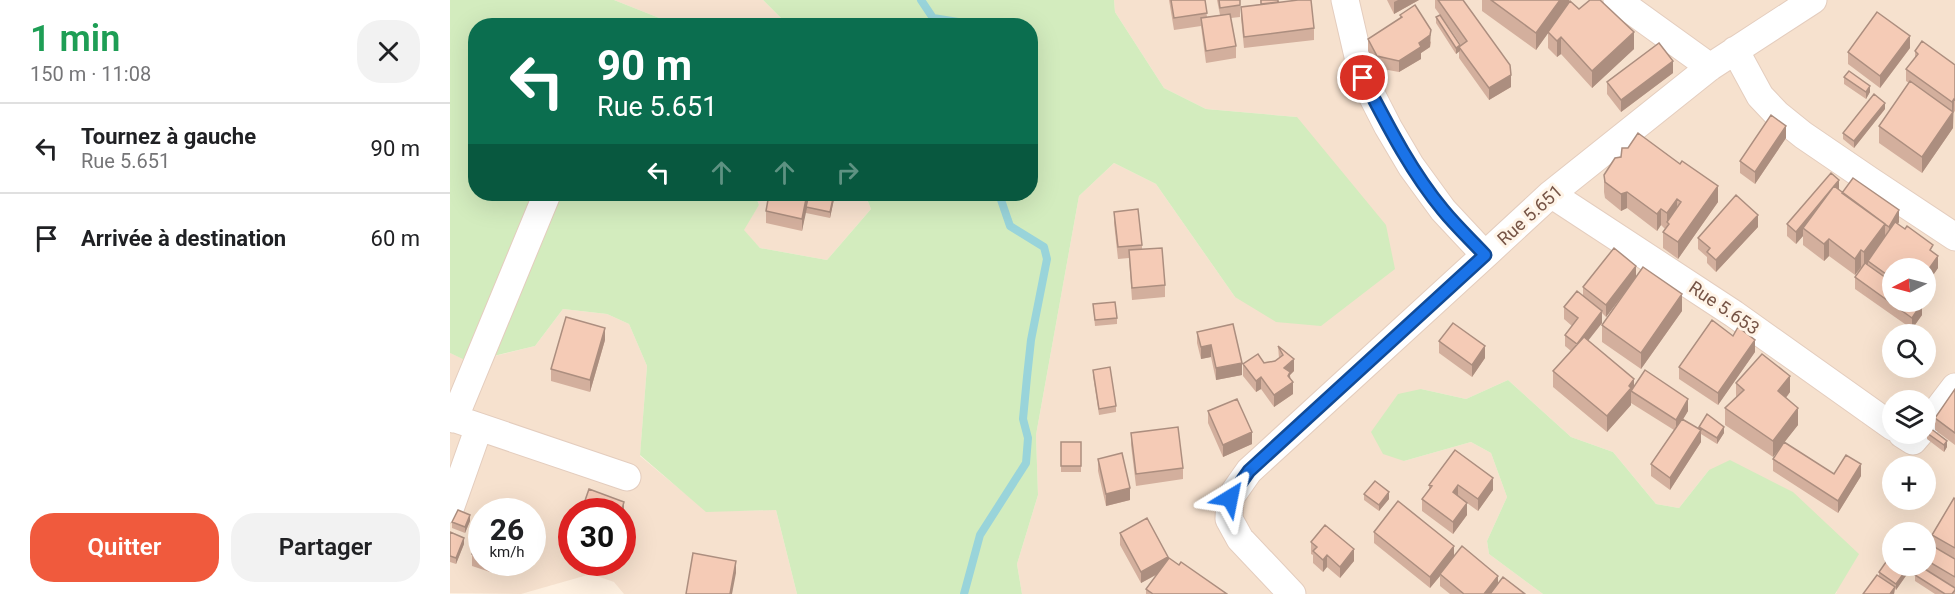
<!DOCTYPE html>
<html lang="fr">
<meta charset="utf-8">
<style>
body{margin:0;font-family:Roboto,sans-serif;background:#f2f2f2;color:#202124;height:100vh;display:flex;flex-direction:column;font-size:22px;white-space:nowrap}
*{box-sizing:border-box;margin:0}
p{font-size:20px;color:#757577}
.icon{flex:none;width:33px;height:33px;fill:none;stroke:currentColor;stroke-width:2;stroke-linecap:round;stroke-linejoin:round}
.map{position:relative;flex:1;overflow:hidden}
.details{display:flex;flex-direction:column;background:#fff;width:450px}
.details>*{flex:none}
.guide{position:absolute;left:18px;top:18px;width:570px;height:183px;border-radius:24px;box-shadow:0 6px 24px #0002;background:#0b6e4f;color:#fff;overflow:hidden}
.needle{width:39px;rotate:264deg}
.controls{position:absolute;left:1432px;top:258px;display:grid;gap:12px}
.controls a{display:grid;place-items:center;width:54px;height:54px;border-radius:50%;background:#fff;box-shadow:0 6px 24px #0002;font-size:30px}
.speed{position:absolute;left:18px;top:498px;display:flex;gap:12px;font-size:30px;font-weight:700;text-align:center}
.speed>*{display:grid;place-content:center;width:78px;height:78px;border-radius:50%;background:#fff;box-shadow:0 6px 24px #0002;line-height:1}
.speed small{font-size:15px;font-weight:400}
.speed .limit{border:9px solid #d22;background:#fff;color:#111}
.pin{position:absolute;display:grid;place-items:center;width:51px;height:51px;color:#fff;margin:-26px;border:3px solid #fff;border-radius:50%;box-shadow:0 2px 6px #0007}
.me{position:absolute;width:66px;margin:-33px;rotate:35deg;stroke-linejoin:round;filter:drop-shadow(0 0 4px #0008)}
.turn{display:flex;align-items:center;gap:21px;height:126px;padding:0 30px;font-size:27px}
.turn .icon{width:78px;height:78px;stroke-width:2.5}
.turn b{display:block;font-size:42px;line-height:51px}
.lanes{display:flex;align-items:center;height:57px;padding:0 30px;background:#0003;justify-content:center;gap:30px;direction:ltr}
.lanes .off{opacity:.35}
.round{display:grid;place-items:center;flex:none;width:63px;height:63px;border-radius:24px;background:#f2f2f2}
.head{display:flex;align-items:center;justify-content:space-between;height:102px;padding:0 30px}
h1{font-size:36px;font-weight:600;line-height:45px;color:#1e9e55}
.button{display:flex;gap:12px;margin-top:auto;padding:12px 30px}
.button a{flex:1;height:69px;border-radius:24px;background:#f05a3d;color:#fff;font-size:24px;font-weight:600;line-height:69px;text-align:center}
.button a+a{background:#f2f2f2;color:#202124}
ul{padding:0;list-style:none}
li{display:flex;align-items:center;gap:18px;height:90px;padding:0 30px;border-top:2px solid #e0e0e0}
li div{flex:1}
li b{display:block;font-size:22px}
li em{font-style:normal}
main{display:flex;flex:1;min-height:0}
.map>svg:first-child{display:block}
.residential{fill:#f6e1ce;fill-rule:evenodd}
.green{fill:#d3ecbe}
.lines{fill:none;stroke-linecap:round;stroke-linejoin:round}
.stream{stroke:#99d4da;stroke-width:8}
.minor-casing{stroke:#e4cdbe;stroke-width:29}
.minor{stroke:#fff;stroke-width:27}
.wall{fill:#d3af9d;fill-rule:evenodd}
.shaded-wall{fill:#ac8e7f}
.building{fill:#f5cbb6;stroke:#ac8e7f;stroke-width:1.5}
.route-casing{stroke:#114b97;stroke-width:15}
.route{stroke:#1a73e8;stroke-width:10}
.labels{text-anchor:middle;stroke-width:6;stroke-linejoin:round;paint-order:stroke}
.street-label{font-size:18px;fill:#765446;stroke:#fff4e7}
</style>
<main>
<section class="details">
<div class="head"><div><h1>1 min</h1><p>150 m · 11:08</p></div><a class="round"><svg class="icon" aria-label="close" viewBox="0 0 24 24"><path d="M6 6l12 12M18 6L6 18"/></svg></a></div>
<ul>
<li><svg class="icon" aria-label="left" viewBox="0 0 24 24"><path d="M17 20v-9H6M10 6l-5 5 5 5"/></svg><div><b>Tournez à gauche</b><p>Rue 5.651</p></div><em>90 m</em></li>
<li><svg class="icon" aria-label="arrive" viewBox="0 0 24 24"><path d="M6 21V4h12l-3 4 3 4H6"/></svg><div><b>Arrivée à destination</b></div><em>60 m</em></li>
</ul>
<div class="button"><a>Quitter</a><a>Partager</a></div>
</section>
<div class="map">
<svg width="1505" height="594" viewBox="0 0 1505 594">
<rect width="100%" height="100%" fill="#fef0e0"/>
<!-- residential -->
<path class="residential" d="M164,0h149l25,25h-111z
M664,0h841v594h-120l2,-2 -128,-122 -30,38 -23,-4 -43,-52 -42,-15 -63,-57 -42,19 -45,-10 -17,72 67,-19 20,11 16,44 -20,44 2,13 54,40h-521l-5,-30 21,-69 -2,-60 43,-239 35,-33 42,21 79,113 62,-180 -91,-8 -42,-21 -49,-76zM1443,268h33v34h-33zM1443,334h33v34h-33zM1443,400h33v34h-33zM1443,466h33v34h-33zM1443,532h33v34h-33z
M305,194h110l6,15 -44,51 -67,-12 -17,-18 16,-25z
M113,309l44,5 22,10 18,42 -7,90 66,55 70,-1 21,84h-173l-10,-12 -23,-8 -70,20 -71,-1v-240l20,9 65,-16zM32,512h50v50h-50zM122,512h50v50h-50z"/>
<!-- green -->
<path class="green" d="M0,0h164l63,25 -201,1v168h279l4,11 -15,25 16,18 67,12 44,-51 -6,-15h165v-168l-242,-1 -25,-25h351l1,12 49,76 42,21 91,8 89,108 9,44 -74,57 -45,-4 -41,-25 -79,-113 -42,-21 -35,33 -43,239 2,60 -21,69 5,30h-225l-21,-84 -70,2 -66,-57 7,-89 -18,-42 -22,-10 -44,-5 -28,37 -66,16 -19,-9z
M1058,380l63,57 42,15 43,52 23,4 30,-38 21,-10 63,32 66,62 -24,40h-292l-54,-40 -2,-13 20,-44 -16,-44 -20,-11 -67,19 -21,-7 -12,-22 27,-38 23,-5 45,10z"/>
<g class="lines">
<!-- stream -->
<path class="stream" d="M471,0l12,18 50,8
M514,594l16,-59 46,-72 2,-25 -5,-19 4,-42 4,-37 16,-81 -3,-12 -34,-21 -11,-32"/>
<!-- minor casing -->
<g class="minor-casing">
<path id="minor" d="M895,0l18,78 25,49 23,39 32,44 42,45 66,-61 159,-127 103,-67
M1167,0l93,67
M1285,50l25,46 17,18 26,21 66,45 86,57
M1101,194l183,120 159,113
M0,417l177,60
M4,419l93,-225
M1476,425l29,-38
M1452,434l11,7 6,-7
M0,509l29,-82
M842,594l-52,-55 -11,-20 1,-21 19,-27 236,-216"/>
</g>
<!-- minor -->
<use href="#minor" class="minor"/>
</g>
<!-- wall -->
<path class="wall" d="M719,0h36l2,17 13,-2 -3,-15h23v17l-9,1 5,28v12l-30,5 -5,-37 -27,4z
M810,0h18v2l36,26v12l-70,8 -3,-30v-11l20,-3z
M937,0h32l-25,14z
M985,0h28l48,87 -22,13 -30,-42v-7l-3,3 -20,-31v-6l4,-2 -5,-7zM992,17l19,28 -1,2z
M1032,0h87v3l65,46 -42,39 -31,-34 -4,3 -9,-9v-15l-12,17 -54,-39z
M950,15l31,27 -1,5 -9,6v6l-22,13 -22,-4 -9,-17v-12l32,-20z
M1460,48l-30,40 -32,-24v-12z
M1465,51l40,14v47l-1,-1 -1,2v15l-31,45 -43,-30v-17l30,-43 -3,-2v-12l9,-11z
M1223,73l-52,39 -14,-18v-12z
M1394,77l26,15 -4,7 -22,-15z
M1435,109l-31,39 -11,-9v-6z
M1336,138l-31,46 -15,-11v-12z
M1230,164l38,38 -40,57 -15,-11v-16l2,-3 -4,-4 -4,6 -30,-23 -6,3 -16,-13 -1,-6v-17z
M1389,191l60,31 -1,2 35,28 5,16 -9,13v6l-3,4v-23h-33v34l29,13 -10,14 -57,-40v-12l7,-10 -7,8 -26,-19 -5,5 -21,-16v-9l-7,8 -9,-8v-12z
M385,194l-5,24 -24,-5v-5l-4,23 -36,-8v-12z
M664,212l28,33v4l23,36v12l-33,3 -3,-42 -11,1 -4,-36z
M1308,227l-42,45 -9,-9v-6l-9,-8v-11z
M1186,277l46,34 -41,58 -39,-27v-17l30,-42 -26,34 -4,-4v10l-14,17 46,47 54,24 -5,8 16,11v-3l25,6 -7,11 -16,-10v8l-31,48 -19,-14v-12l23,-34 -43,-27v2l-24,27 -54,-45v-16l18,-20 -6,-5v-11l7,-9 -8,-7v-12l19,-10v-10z
M643,304l24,14v6l-22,2z
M747,332l45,43 -26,5 -5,-23 -10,2 -4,-16z
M155,340l-15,52 -39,-11v-12z
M989,341l46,17 -13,19 -33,-24z
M828,346l16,25 -4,4 3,19 -19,13 -13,-18 -5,3 -13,-16v-12l32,-3 4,-3z
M1305,352l-37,53 -39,-26v-12z
M643,370l23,36v6l-17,3 -6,-39z
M1286,383l54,9 -4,6 12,27 -14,17 50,32 27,2 -23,37 -65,-42v-12l8,-12 -8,10 -48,-32v-17l11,-10z
M1505,389v56l-20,-15v-12z
M758,411l44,33 -29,13 -15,-34z
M681,433l52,35v11l-47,7 -5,-41z
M1477,433l20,14 -3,5 -17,-13z
M611,442h20v30h-20z
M1005,450l38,40 -15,21 -11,-8v12l-14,19 -31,-23v-12l7,-10v-4z
M648,459l32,41 -24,6 -8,-35z
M914,494l25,5 -10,12 -15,-11z
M1505,499v95h-20l-20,-13v-6l4,-7 -5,-2h12v-24l6,4v-11z
M20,521l-5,12 -13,-5v-6z
M32,527v35h21l-4,13 -27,-9v-12z
M0,532l14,12 -8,20 -6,-2z
M924,532l80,24 44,27 27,11h-75l-10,-8v-10l-10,12 -56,-45z
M670,533l48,25 59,36h-81v-5l10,-14 -15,8 -21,-38z
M861,542l43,19 -14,17 -13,-11 -4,5 -10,-9v-8l-2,-1z
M1460,566v4l-14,20 -1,-1 -1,5h-31l16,-18v-4z"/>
<!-- shaded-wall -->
<path class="shaded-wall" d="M948,0h21l-25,14v-12z
M1110,0h9v4l-33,46v-17z
M981,30l-1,17 -9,6v6l-22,13v-11z
M1184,32v17l-42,39v-17z
M1460,36v12l-30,40v-12z
M1111,37v17l-4,3v-16z
M1010,45v6l-4,3v-6z
M1223,61v12l-52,39v-12z
M1061,75v12l-22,13v-12z
M1420,86v6l-4,7v-7z
M1504,99l-1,29 -31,45v-16l30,-44v-11z
M1435,103v6l-31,39v-7z
M1336,126v12l-31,46v-12z
M1389,180v12l-36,36v8l-7,8v-12z
M1268,186v16l-40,57v-17z
M1177,192v16l-6,3v-17z
M357,194h3l-8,37v-12z
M384,194h1v1l-5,23v-6z
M1227,199v16l-8,9 -2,-2v-9z
M1211,209v16l-4,6v-17z
M1449,210v12l-10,16v-11z
M1308,215v12l-42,45v-12z
M1435,224v17l-17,20v3l-4,4v-16z
M1379,239v17l-5,5v-17z
M1411,250v17l-6,8v-16z
M1488,256v12l-9,13v6l-3,4v-18z
M1186,266v12l-30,39v-12z
M1232,294v17l-41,58v-16z
M1472,303v12l-10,14v-11z
M1152,311v12l-25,32v-11z
M155,328v12l-15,52v-12z
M1305,340v12l-37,53v-12z
M761,345v12l-10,2v-12z
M1035,346v12l-13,19v-12z
M844,359v12l-4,4 -1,9 4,-2v12l-19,13v-12l10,-27z
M792,363v12l-26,5v-12z
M1340,376v16l-12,16v-17z
M811,377v12l-5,3v-11z
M1184,379v13l-3,-1v14l-24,27v-16z
M1238,399v12l-12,20v-11z
M1348,408v17l-25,32v-16z
M1274,427v6l-7,11v-6z
M1251,430v12l-31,48v-12z
M802,432v12l-29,13v-12z
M1497,441v6l-3,5v-7z
M1411,464v12l-23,37v-12z
M1043,478v12l-15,21v-12z
M1008,485v11l-5,-4z
M680,488v12l-24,6v-12z
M939,492v7l-10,12v-6z
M174,502v12l-2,5v-7h-1z
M1017,503v12l-14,19v-12z
M20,515v6l-5,12v-6z
M14,538v6l-8,20v-6z
M1004,546v12l-14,16v2l-10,12v-11z
M904,549v12l-14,17v-11z
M877,555v12l-4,5v-12z
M718,557v11l-27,15v-11z
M286,561v12l-4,21h-2z
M49,562h4l-4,13z
M1459,566h1v4l-14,20v-6z
M1048,576v11l-5,7h-9z
M1445,587l-1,7h-4z"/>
<!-- building -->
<path class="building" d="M721,0h34l2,13 -33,5z
M769,0h21v5l-20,3z
M811,0h17v2l-17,2z
M848,0h13l3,28 -70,9 -3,-30z
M988,0h25l47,65 1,10 -22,13 -30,-41 8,-6z
M1041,0h69l-24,33z
M1140,0h10l34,32 -42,39 -31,-34 -4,4 -9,-9 22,-31 9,8z
M965,5l16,25 -1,5 -11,8 2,4 -22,14 -22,-5 -9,-17 34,-22 -2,-2z
M1427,12l33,24 -30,40 -32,-24z
M780,14l6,32 -30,5 -5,-33z
M990,15l20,30 -4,3 -20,-31z
M1472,41l33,24v35l-1,-1 -2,3 -46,-33 12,-15 -3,-3z
M1209,43l14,18 -52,39 -14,-18z
M1399,71l21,15 -4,6 -22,-15z
M1460,81l43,31 -31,45 -43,-31z
M1424,94l11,9 -31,38 -11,-8z
M1321,115l15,11 -31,46 -15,-11z
M1188,133l42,31 2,-3 36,25 -40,56 -15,-10 6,-8 -2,-2 14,-20 -4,-3 -10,14 -6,-4 -4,5 -30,-22 -6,2 -16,-12 -1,-7 11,-17 6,-1 1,-9h6z
M1381,173l8,7 -43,52 -9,-8z
M1403,178l46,32 -10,17 -47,-34z
M1384,186l51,38 -21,28 -3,-2 -6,9 -26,-20 -5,5 -21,-16z
M319,194h38l-5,25 -36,-8z
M359,194h25l-4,18 -24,-5z
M1286,195l22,20 -42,45 -9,-8 3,-4 -12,-10z
M688,209l4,36 -24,2 -4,-35z
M1445,222l10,7 2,-3 26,19 -3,5 8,6 -12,17v-5h-33v11l-25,-18z
M712,248l3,37 -33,3 -3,-38z
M1164,248l22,18 -30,39 -23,-18z
M1415,263l28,20v19h26l3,1 -10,15 -57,-41z
M1193,267l39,27 -41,59 -39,-28z
M1127,291l25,20 -25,33 -12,-9 13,-17 -14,-11z
M665,302l2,16 -22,2 -2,-16z
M116,317l39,11 -15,52 -39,-11z
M1262,320l21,16 5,-9 17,13 -37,53 -39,-26z
M1003,323l32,23 -13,19 -33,-24z
M783,324l9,39 -26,5 -5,-23 -10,2 -4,-15z
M1134,337l50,42 -5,7 2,2 -24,28 -54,-45z
M828,346l16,13 -10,9 6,4 -2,4 5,6 -19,13 -13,-18 -5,4 -13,-17 15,-10 6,9 11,-2 8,-6z
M1312,354l28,22 -12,15 20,17 -25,33 -48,-33 19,-18 -8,-7z
M660,367l6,39 -17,3 -6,-39z
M1195,370l43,29 -12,21 -45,-29z
M1505,389v44l-20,-15z
M787,399l15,33 -29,13 -15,-34z
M1257,414l17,13 -7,11 -18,-11z
M1232,419l19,11 -31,48 -19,-14z
M728,427l5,41 -47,6 -5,-41z
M1480,428l17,13 -3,4 -17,-12z
M611,442h20v24h-20z
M1334,442l50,32 12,-19 15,9 -23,37 -65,-42z
M1005,450l38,28 -15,21 -20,-14 -5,7 14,11 -14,19 -31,-23 10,-13 -3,-1z
M672,453l8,35 -24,6 -8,-35z
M925,481l14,11 -10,13 -15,-11z
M139,489l35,13 -3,10h-40z
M1504,498l1,1v49l-23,-13z
M948,501l56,45 -24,31 -56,-45z
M8,510l12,5 -5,12 -13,-5z
M697,518l21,39 -27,15 -21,-39z
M875,525l29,24 -14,18 -13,-12 -4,5 -10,-9 4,-4 -6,-5z
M32,527v30l-10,-3z
M0,532l14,6 -8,20 -6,-2z
M1476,542l29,17v18l-29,-17z
M1012,546l36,30 -14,18h-20l-24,-20z
M1443,552v14h16l-13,18 -17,-12z
M243,553l43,8 -6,33h-44z
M719,558l10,7 2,-3 46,32h-74l-7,-5z
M1470,566l35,22v2l-3,4h-7l-30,-19z
M1427,575l18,12 -5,7h-27z
M1053,577l22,17h-35z"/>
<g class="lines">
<!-- route casing -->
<g class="route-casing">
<path id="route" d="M780,498l19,-27 236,-216c-14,-15 -29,-29 -42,-45 -33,-40 -56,-86 -80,-132"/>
</g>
<!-- route -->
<use href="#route" class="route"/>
</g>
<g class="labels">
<!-- street labels -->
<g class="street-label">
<text transform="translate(1080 215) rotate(-42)" y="6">Rue 5.651</text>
<text transform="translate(1274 308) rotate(34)" y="6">Rue 5.653</text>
</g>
</g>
</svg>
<div class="controls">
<a><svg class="needle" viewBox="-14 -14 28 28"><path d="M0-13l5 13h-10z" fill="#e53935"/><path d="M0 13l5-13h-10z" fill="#757577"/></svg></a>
<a><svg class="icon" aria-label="search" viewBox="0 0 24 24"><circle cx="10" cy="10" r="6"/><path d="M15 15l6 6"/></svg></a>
<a><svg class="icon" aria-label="layers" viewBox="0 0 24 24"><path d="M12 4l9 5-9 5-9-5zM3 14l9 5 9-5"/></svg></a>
<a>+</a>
<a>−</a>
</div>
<div class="speed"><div>26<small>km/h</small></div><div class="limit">30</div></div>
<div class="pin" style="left:913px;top:78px;background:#d93025"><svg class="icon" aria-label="arrive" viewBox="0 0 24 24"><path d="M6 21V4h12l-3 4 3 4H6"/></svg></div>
<svg class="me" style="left:780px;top:498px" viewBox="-20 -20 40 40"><path d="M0-17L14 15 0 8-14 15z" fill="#1a73e8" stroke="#fff" stroke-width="4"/></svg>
<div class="guide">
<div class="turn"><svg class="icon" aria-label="left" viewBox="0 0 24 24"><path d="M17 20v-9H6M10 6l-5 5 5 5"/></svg><div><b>90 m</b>Rue 5.651</div></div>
<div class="lanes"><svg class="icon" aria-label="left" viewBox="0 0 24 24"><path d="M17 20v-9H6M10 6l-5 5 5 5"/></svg><svg class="icon off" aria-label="ahead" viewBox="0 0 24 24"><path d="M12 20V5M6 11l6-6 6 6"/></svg><svg class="icon off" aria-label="ahead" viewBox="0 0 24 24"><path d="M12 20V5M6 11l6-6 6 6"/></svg><svg class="icon off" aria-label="right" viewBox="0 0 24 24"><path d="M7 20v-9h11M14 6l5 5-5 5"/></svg></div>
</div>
</div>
</main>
